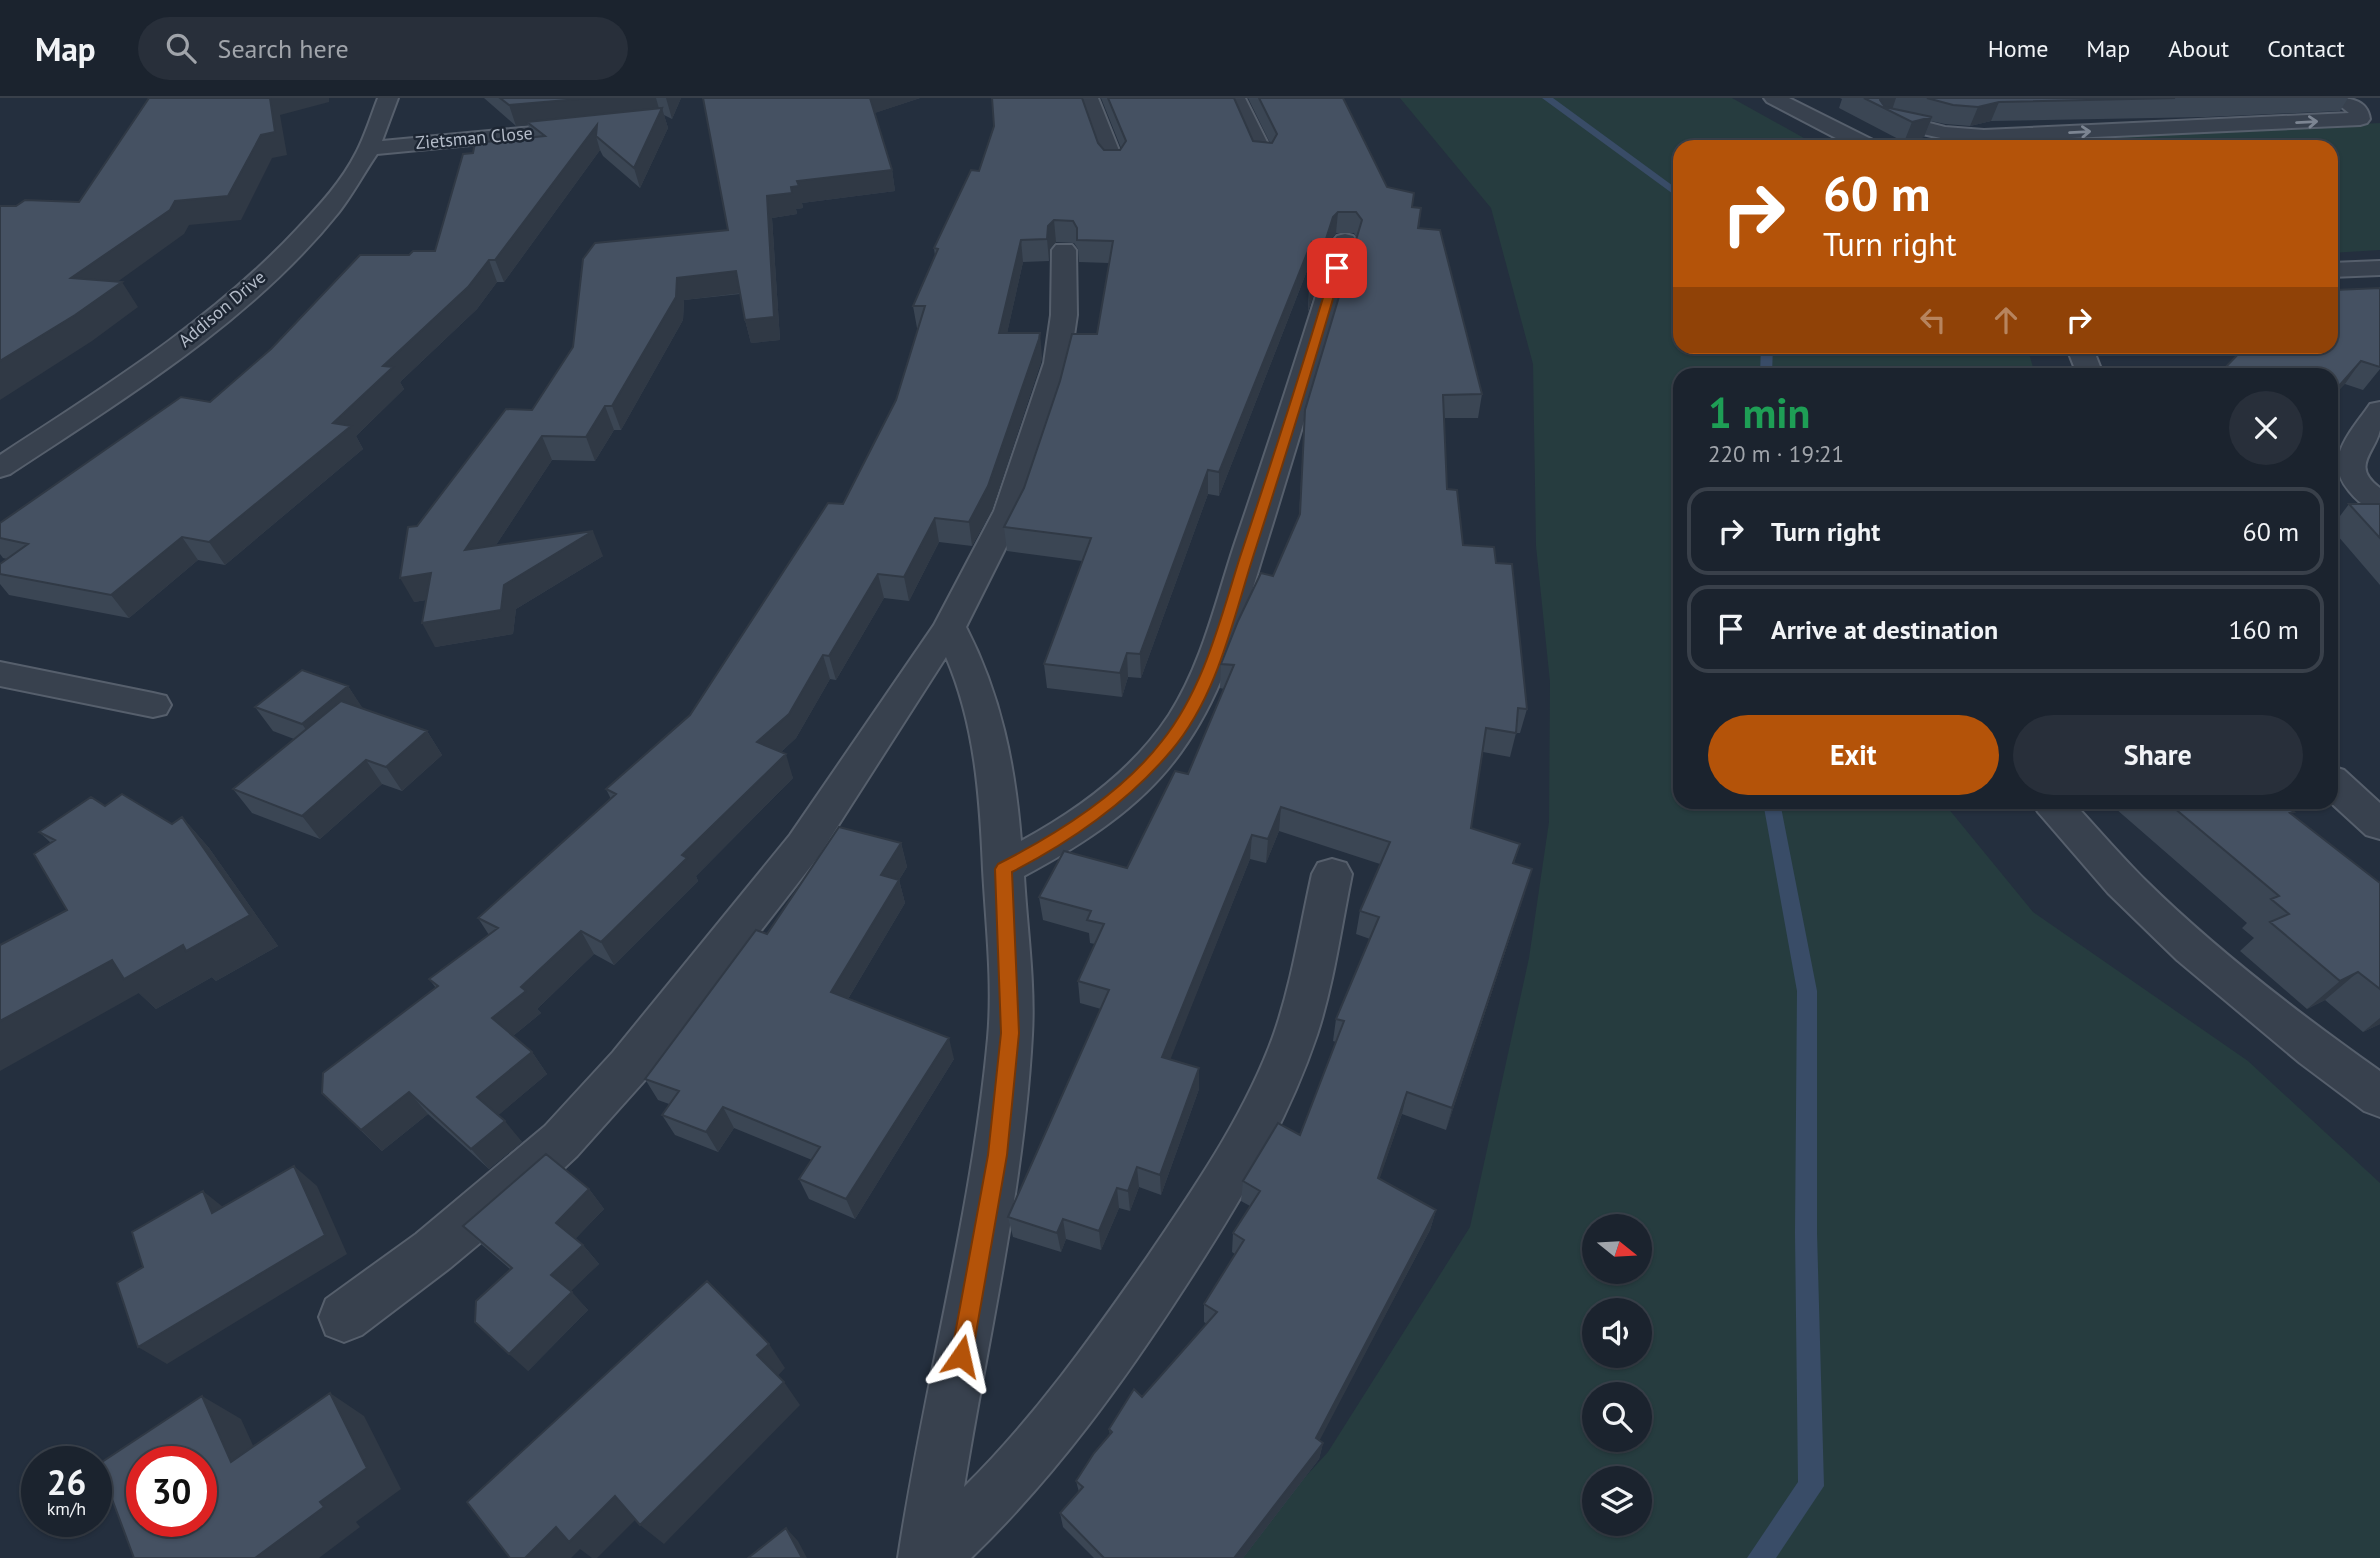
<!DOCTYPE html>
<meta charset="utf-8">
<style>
body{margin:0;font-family:"PT Sans",sans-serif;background:#282f3a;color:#f1f3f6;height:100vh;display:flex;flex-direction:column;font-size:26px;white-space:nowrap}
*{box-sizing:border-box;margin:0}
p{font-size:23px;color:#a0a4aa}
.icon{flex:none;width:38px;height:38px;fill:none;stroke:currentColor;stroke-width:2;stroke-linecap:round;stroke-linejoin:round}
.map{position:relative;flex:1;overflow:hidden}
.sheet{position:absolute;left:1673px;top:270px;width:665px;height:441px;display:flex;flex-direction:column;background:#1b232e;border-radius:21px;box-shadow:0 2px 5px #0004,0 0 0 2px #39404a}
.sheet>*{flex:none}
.guide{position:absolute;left:1673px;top:42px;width:665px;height:214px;border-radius:21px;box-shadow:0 2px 5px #0004,0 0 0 2px #39404a;background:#b45309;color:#fff;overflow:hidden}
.needle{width:46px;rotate:108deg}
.buttons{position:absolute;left:1582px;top:1116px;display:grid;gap:14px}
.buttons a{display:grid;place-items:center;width:70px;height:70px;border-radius:50%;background:#1b232e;box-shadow:0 2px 5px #0004,0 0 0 2px #39404a;font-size:35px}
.speed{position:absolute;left:21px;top:1348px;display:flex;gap:14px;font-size:35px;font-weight:700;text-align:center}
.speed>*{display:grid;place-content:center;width:91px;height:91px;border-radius:50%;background:#1b232e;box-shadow:0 2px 5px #0004,0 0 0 2px #39404a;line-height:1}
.speed small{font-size:18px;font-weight:400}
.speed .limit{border:10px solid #d22;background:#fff;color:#111}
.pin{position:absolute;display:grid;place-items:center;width:60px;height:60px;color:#fff;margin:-30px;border-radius:14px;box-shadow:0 4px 10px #0006}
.me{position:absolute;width:77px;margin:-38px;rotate:11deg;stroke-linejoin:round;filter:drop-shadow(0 0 5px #0008)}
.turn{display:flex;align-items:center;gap:24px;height:147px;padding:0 35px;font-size:32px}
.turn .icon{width:91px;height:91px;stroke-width:2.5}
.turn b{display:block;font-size:49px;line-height:60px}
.lanes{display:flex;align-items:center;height:66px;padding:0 35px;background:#0003;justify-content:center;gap:35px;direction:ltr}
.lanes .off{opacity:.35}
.round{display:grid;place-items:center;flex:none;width:74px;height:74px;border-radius:37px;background:#282f3a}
.headline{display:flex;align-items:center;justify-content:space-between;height:119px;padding:0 35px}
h1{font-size:42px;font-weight:600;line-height:52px;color:#1e9e55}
.primary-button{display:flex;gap:14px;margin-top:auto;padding:14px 35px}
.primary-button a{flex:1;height:80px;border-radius:42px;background:#b45309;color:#fff;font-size:28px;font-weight:600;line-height:80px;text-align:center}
.primary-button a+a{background:#282f3a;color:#f1f3f6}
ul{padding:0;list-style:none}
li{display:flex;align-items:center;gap:21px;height:88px;margin:0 14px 10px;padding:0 21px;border:4px solid #39404a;border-radius:21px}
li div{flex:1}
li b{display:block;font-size:26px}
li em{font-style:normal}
header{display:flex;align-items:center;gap:42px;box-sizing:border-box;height:98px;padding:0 35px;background:#1b232e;border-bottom:2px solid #39404a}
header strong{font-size:33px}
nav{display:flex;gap:38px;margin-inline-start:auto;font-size:24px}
.search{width:490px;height:63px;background:#282f3a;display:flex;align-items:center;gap:18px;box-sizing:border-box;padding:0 24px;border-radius:38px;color:#a0a4aa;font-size:26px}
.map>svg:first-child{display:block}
.green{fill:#263c3f;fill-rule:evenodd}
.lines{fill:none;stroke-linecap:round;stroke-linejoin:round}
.stream{fill:#394c67;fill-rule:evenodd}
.minor-casing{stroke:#565f6c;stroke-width:4}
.minor{fill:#38414e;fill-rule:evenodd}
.wall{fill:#3b4654}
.shaded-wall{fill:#303945}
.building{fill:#455162;stroke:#303945;stroke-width:2;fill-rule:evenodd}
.oneway{stroke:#7c8592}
.route{fill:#b45309;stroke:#753606;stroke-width:2}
.labels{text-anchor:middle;stroke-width:5;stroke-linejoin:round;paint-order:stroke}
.far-street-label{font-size:18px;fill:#b4bcc9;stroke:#1d2633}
</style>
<header>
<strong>Map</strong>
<div class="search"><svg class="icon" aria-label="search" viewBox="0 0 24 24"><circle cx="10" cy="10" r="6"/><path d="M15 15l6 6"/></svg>Search here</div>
<nav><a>Home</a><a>Map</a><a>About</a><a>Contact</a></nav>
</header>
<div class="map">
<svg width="2380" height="1460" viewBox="0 0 2380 1460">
<rect width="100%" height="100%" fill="#242f3e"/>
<!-- green -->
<path class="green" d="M1400,0h332l88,49h-140v199l347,1 8,27h-355v428h263l90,110 215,149 132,122v375h-1149l97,-106 142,-225 59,-269 20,-136 1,-140 -14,-136 -3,-182 -42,-156zM1594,1129h46v45h-46zM1594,1213h46v45h-46zM1594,1297h46v45h-46zM1594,1381h46v45h-46z
M2380,25v127l-49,3v-106h-417z"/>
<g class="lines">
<!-- stream -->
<path class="stream" d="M1542,0h11l127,93v8z
M1761,248h12l-1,28h-12z
M1763,704h17l37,189v242l7,253 -48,72h-29l51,-76 -3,-249 2,-242z"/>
<!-- minor casing -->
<g class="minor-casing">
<path id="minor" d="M378,0h20l-16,43 203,-19 7,2 3,4 -3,4 -7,2 -208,20c-13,19 -24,40 -38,58 -87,109 -214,186 -329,262l-10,3v-22c104,-68 212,-135 297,-226 22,-23 45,-48 59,-76 9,-17 15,-37 22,-55z
M1078,0h20l26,65 -3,5h-16l-3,-5z
M1225,0h20l29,58 -3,5h-16z
M1764,0h25l88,44 3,5h-27l-86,-45z
M2330,0c18,0 37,0 40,21l-3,4 -7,2 -376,17 -39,-3 -67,-15 -3,-4 3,-4 13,-3 54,14 39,3 365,-17z
M1345,136l8,2 4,5c-29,101 -59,201 -90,301 -23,73 -40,147 -86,210 -39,55 -99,93 -157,124 3,53 11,106 8,159 -8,152 -44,302 -68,452 70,-69 126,-148 182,-228 48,-71 99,-144 128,-225 18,-52 26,-106 38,-160l6,-11 14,-4 14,4 6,11c-11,54 -18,109 -35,161 -30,89 -79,170 -130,249 -64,99 -131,192 -216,274h-73c26,-174 74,-345 90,-520 5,-56 -2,-113 -5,-169 -3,-72 -8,-145 -37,-212l-128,200 -173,223 -68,76 -61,57 -66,55 -88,67 -18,7 -18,-7 -7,-18 7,-18 90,-65 129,-108 68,-74 177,-217 144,-210 60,-114 50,-148 7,-48 1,-65 4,-5h16l4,5 1,65 -7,48 -11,41 -35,107 -58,116c35,68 49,138 55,214 57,-31 112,-71 148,-126 33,-51 47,-115 66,-172 34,-100 67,-201 98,-302l4,-5z
M2380,163v14l-49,2v-14z
M2066,248h26l11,28h-26z
M2380,304c0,8 0,19 0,28 -5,23 -30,36 0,58v24c-13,-3 -23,-11 -31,-21 -27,-32 2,-59 21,-87z
M0,564l153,31 13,3 5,9 -5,9 -13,3 -153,-31z
M2331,668l13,4 36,33v36l-14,-4 -36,-33z
M2032,704h41c24,26 47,53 72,78 72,71 153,133 235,191v46l-16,-6 -64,-48 -123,-103 -69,-67 -70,-81z"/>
</g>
<!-- minor -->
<use href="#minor" class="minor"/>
</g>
<!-- wall -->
<path class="wall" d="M484,0h197l-9,21 -8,-4 4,13 -28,60 -37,-32 -3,-6 -96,132h-7l-20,27 -77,73 4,7 -48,47 7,13 -138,116 -27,-5 -69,58 -120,-23 -9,-11v-20l7,-5 -4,-1 -3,-4v-31l210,-121 199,-147 26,-4 38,-98 60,-16 -5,-12 -12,1z
M703,0h217l-46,15 18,57 3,21 -93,12 1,5 -7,1 1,5 -25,4 8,122 -29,3 -6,-23 -5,-26 -56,6 -1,20 -62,110h-7l-19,31 -43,-1 -56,85 107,11 -87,53 -3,25 -78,13 -9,-47 -12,2 3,-76 115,-116 196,-180z
M1101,0h133l19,43 17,2 -22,-45h95l44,89 25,20 9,1 -2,20 63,166 -4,24h-34l3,71 16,56 33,18 31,146 -7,24h-4l-6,24 -27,-5 -12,76 49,16 -6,19 11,29 -79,238 -44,-16 -23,65 57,31 -6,20 -111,210 4,3 -4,16 -76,99h-149l-31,-31 -3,-14 19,-21 -3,-11 34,-46 -1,-6 33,-32 65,-73 -3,-2v-18l31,-50 -3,-2 1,-19 17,-27 -9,-5 2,-20 57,-46 36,-93 -3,-1 3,-22 34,-80 -14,-5 4,-23 20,-47 -101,-33 -13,32 -16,-4 -80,200 29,9v21l-38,106 -22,-8 -9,24 -11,-3 -18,42 -35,-11 -5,13 -48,-15 -5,-20 93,-208 -21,-6 -2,-22 17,-37 -5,-1 -1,-10 -46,-13 -4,-23 88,-29 61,-94 36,-85 -4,-1 1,-24 52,-88 26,-60 6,-106 51,-173 -2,-4h-18l-5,6 -23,73 2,-49 -91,233 -11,-2 -67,184 -13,-1 -6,20 -75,-9 -3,-24 38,-103 -75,-10 -3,-24 20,-39 73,-154 12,-71 -30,-1 -1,-13 -4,-6 -18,-1 -6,6 -1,13 -26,1 -16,71 35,23 -1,6 -49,148 -20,36 -33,-4 -30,59 -25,-3 -48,82 -6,-1 -34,59 -15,14 12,26 -97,98 2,5 -84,84 -20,-11 -57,55 4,4 -28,23 19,16 15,22 -49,41 24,27 -33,27 -61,-55 -46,37 -60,-58 114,-105 -7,-9 60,-44 -11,-17 133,-119 -5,-10 84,-74 153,-211 53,-104 22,-72h-1l-4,-22 22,-50 -1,-8 45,-77 15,-45 104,17 6,7h16l1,-2z
M1840,0h508l-8,13 -134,6 -215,4 -21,5 -25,-2 -14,-3 -7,16 -20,5 -65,-34 3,-9z
M2380,190v81l-17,21 -18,-6 -11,-94z
M2349,406h31v81l-49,-57z
M348,588l14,22 65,23 15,24 -40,36 -20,-7 -62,55 -68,-26 -19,-24 61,-50 -21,-8 -18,-24z
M2108,704h173l10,12 89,69v141l-17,8 -38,-32 -18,9 -67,-58 14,-13 -12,-10 5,-5z
M105,708l67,18 10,-7 27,31 69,98 -62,35 -4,-4 -56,32 -17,-16 -72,-83 -16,-67 -12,-11z
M901,745l6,24 -8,13 6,23 -57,96 106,60 -99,160 -46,-20 -10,-20 13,-19 -78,-32 -16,24 -43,-17 -13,-20 7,-11 -11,-4 -13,-21 122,-145z
M589,1091l15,20 -29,30 8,6 16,19 -29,27 18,19 -60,61 -18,-102 -28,-24 -19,-19z"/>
<!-- shaded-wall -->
<path class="shaded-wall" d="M270,0h59v4l-49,13 7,40 -15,3 -31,62 -52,5 -5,9 -96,69 -17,-25 104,-77z
M590,0h66l4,14 -133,10 1,3 -12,1 -7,-21z
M666,0h15l-9,21z
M869,0h56h-5l-48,16z
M1881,0h15l-4,12 -14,-5z
M1999,4l-8,19 -21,5 8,-19z
M662,10l6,20 -28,60 -6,-20z
M1932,19l-8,20 -20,5 8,-20z
M597,27l-1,11 4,14 -96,132 -9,-22z
M892,72l3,21 -93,12 1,5 -7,1 1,5 -25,4 8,122 -29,3 -6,-23 22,-124 24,-9 6,-6z
M1338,114l-2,21 -5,6 -23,73 2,-23 23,-72z
M1054,122l2,22 -6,6 -1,13 -2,-22 1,-13z
M1021,142l2,22 -21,94 -3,-23z
M1312,143l-2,22 -91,233v-24z
M489,162l8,22 -20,27 -77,73 4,7 -48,47 7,13 -138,116 -16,-23 124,-119 50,-57z
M736,173l6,22 -58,7 -1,20 -62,110 -9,-24 65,-128z
M122,184l16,25 -46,34 -92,59v-39z
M1040,235l2,23 -1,6 -49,148 -20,36 -3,-24z
M2361,263l-16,23 -14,15v-4z
M605,308l9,24 -19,31 -9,-24z
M542,338l10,24 -75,114 -12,-24z
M1208,372v24l-67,184 -1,-24z
M935,420l4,24 -30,59 -5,-24z
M593,433l10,25 -87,53 -3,25 -78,13 -13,-24 82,-38z
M182,439l16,23 -69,58 -18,-23z
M431,475l13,24 -30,5 -14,-24z
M878,476l6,24 -48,82 -7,-24z
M1127,555l1,24 -6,20 -2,-24z
M823,557l7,24 -34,59 -30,28 -9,-24z
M348,588l16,24 -45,38 -17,-24z
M427,633l15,24 -40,36 -16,-24z
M786,656l7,24 -97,98 2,5 -84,84 -13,-23 81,-87z
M366,662l16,24 -62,55 -18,-23z
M1281,709l-2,24 -13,32 2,-24z
M182,719l27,31 69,98 -62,35 -4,-4 -56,32 -17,-16 -139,78v-50l112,-61z
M1252,737l-2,24 -87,219 -1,-21z
M901,745l6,24 -8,13 6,23 -66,111 -8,-22 50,-117z
M1532,771l-7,23 -79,238 6,-22z
M581,833l13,23 -57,55 4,4 -33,27 -16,-22 29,-31z
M2358,874l-33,28 -18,9 33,-28z
M2380,920v6l-17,8z
M949,940l5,21 -99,160 -9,-20z
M532,954l15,22 -53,45 -17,-22z
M1199,970v21l-38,106 -1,-20z
M409,994l19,22 -46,37 -21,-21z
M1407,994l-5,22 -29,84 5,-20z
M723,1009l11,21 -16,24 -12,-20z
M505,1023l17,21 -33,27 -18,-20z
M294,1068l23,20 30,68 -180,110 -29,-17z
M1137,1069l2,20 -9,24 -2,-20z
M1117,1090l2,20 -18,42 -2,-19z
M589,1091l15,20 -32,33 -16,-19z
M203,1093l25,20 -16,2z
M1436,1112l-6,20 -117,223 3,-15z
M1063,1121l3,20 -5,13 -4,-19z
M583,1147l16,19 -31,30 -17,-19z
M572,1194l16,18 -60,61 -19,-17z
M769,1246l16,24 -11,12 -17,-25z
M784,1284l16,23 -136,139 -24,-19z
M330,1295l34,23 37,73 -45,33 4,5 -41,31h-64l65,-56z
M202,1298l39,23 29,64 -39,-21z
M1323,1345l-4,16 -76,99h-9z
M615,1398l24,20 -42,42h-5l-12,-9 -9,9h-46l31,-31z
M786,1430l12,13 9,17h-5z"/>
<!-- building -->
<path class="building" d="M149,0h121l5,34 -14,3 -33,61 -53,5 -5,9 -99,68 51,4 -47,33 -75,46v-155h16l9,-6 54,2z
M500,0h90l-81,7z
M703,0h167l22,72 -95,11 2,5 -8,1 1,6 -25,3 7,121 -29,3 -9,-49 -59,7 -1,19 -64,109h-7l-19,31 -44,-1 -77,114 128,-19 -89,54 -3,25 -79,13 9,-50 -31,5 8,-51 9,-1 89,-117 26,1 41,-63 10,-88 12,-16 133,-13z
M992,0h90l16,45 6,7h16l6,-9 -18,-43h126l19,43 19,2 5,-9 -18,-36h84l44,89 27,6 -2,14 9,1 -3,20 22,2 42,164 -39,1 4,94 10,1 6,55 31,2 2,16 16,1 15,145 -9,-1 -2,25 -30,-5 -15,100 49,16 -7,19 19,6 -80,239 -45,-16 -29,86 58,32 -120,228 7,5 -89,115h-130l-44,-45 23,-26 -7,-6 18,-28 18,-21 -3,-3 25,-40 8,8 75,-85 -13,-8 40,-64 -11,-7 27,-42 -17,-10 35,-58 22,12 44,-114 -8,-2 43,-102 -19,-6 30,-69 -109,-35 -13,32 -16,-4 -90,222 37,11 -39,107 -23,-8 -9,24 -11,-3 -18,43 -36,-12 -6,14 -49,-16 101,-227 -31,-9 26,-57 -17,-4 4,-9 -52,-14 25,-46 63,17 48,-97 13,3 46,-109 -13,-1 17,-43 23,-48 12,3 27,-62 5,-104 57,-190 -6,-8h-18l-5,5 -23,72 2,-48 -93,231 -11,-2 -68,184 -13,-1 -7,20 -76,-9 47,-126 -87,-11 20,-39 36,-107 12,-47h25l16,-93 -36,-1v-12l-4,-7 -19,-1 -6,6 -1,13 -26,1 -22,93h41l-1,6 -51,147 -19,36 -34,-4 -31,59 -26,-3 -49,82 -6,-1 -34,59 -32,28 29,12 -104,101 5,3 -86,84 -20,-11 -60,56 5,4 -34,27 40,34 -55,45 28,24 -34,28 -62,-57 -48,38 -39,-37 1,-20 115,-87 -9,-7 69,-51 -20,-10 138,-124 -10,-5 84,-74 138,-212 15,1 53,-104 29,-94h-12l25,-57 -4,-1 37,-78 8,1 15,-45z
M1864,0h17l-1,2 5,7 47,10 -20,5z
M1927,0h248l-176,4 -21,5 -25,-2z
M662,10l-28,60 -38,-32 1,-11 -102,135h-6l-21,27 -85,79 10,1 -60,56 18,3 -142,116 -27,-5 -71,58 -111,-21v-10l28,-20 -28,-6v-15l181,-126 29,5 61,-53 89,-94h49l4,-4h22l28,-97 10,-1 2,-10 70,-7 -18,-14z
M2380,190v79l-19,-6 -30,34v-21h-112l27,-28h85v-57l3,1z
M2349,406h31v34z
M302,572l46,16 -46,38 -47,-17z
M341,603l86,30 -41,36 -20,-7 -64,56 -69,-27z
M122,696l50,30 10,-7 68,98 -64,36 -3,-6 -59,34 -12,-19 -112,61v-76l67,-35 -33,-56 21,-14 -16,-8 52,-35 14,9z
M2167,704h114l13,10 -4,1 90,70v106l-22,-17 -18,9 -70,-59 19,-8 -18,-15 8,-3z
M839,729l62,16 -20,32 18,5 -68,112 118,46 -103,161 -47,-20 21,-32 -97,-40 -17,25 -44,-17 17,-24 -34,-12 111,-149 11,4z
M546,1056l43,35 -33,34 27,22 -32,30 21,17 -63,62 -34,-32 1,-21 36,-33 -49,-42z
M294,1068l31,69 -187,112 -21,-64 26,-16 -11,-35 71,-41 9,22z
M707,1183l62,63 -12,11 27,27 -144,143 -25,-29 -46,46 -13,-15 -31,31h-15l-43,-56z
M330,1295l37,75 -47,34 4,5 -69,51h-121l-35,-94 103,-68 29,66zM142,1363h59v60h-59z
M786,1430l16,30h-54z"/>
<!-- one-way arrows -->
<defs><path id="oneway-shaft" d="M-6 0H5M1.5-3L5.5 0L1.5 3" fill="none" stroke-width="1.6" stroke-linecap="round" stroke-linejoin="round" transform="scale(1.75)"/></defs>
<g class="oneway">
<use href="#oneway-shaft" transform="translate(2307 24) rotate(-3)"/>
<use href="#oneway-shaft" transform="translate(2080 34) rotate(-3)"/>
</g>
<!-- route -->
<path class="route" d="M1337,167l5,3c-28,97 -58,193 -89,289 -21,66 -36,140 -82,194 -43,51 -101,91 -159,121l7,161 -12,122 -35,201 -3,8 -8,3 -7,-3 -3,-8 37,-201 13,-122 -6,-164 3,-5c57,-29 124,-71 164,-123 42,-53 58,-121 78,-184 32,-96 63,-192 92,-289z"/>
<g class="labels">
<!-- far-street labels -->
<g class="far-street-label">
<text transform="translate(474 40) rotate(-5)" y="6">Zietsman Close</text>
<text transform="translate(222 211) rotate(-40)" y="6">Addison Drive</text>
</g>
</g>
</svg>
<div class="buttons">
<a><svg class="needle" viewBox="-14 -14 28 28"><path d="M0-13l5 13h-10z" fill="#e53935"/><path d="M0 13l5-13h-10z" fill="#a0a4aa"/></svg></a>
<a><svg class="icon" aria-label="sound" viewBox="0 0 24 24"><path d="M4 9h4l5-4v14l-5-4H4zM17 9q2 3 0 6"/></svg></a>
<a><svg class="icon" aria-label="search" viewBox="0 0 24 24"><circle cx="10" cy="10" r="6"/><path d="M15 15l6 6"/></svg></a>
<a><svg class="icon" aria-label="layers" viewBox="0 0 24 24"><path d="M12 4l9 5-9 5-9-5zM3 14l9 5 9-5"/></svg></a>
</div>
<div class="speed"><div>26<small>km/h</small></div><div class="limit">30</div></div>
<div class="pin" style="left:1337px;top:170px;background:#d93025"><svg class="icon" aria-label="arrive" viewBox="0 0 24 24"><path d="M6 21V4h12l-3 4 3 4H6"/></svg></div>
<svg class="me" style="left:961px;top:1258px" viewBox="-20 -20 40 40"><path d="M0-17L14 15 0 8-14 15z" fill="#b45309" stroke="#fff" stroke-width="4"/></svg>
<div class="guide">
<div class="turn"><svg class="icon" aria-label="right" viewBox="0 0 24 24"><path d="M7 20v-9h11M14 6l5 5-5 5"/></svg><div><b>60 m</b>Turn right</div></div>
<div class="lanes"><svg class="icon off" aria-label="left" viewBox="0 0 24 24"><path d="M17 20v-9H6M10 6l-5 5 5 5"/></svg><svg class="icon off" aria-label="ahead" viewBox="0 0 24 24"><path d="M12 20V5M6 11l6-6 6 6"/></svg><svg class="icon" aria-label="right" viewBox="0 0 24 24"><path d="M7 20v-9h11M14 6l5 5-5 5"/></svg></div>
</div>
<section class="sheet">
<div class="headline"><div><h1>1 min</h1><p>220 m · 19:21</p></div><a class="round"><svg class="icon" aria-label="close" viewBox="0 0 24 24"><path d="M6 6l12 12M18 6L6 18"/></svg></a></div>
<ul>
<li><svg class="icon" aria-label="right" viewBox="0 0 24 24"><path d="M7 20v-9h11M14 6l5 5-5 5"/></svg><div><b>Turn right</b></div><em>60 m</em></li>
<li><svg class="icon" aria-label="arrive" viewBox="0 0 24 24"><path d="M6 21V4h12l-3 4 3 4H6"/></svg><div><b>Arrive at destination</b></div><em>160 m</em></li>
</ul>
<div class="primary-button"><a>Exit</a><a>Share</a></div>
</section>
</div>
